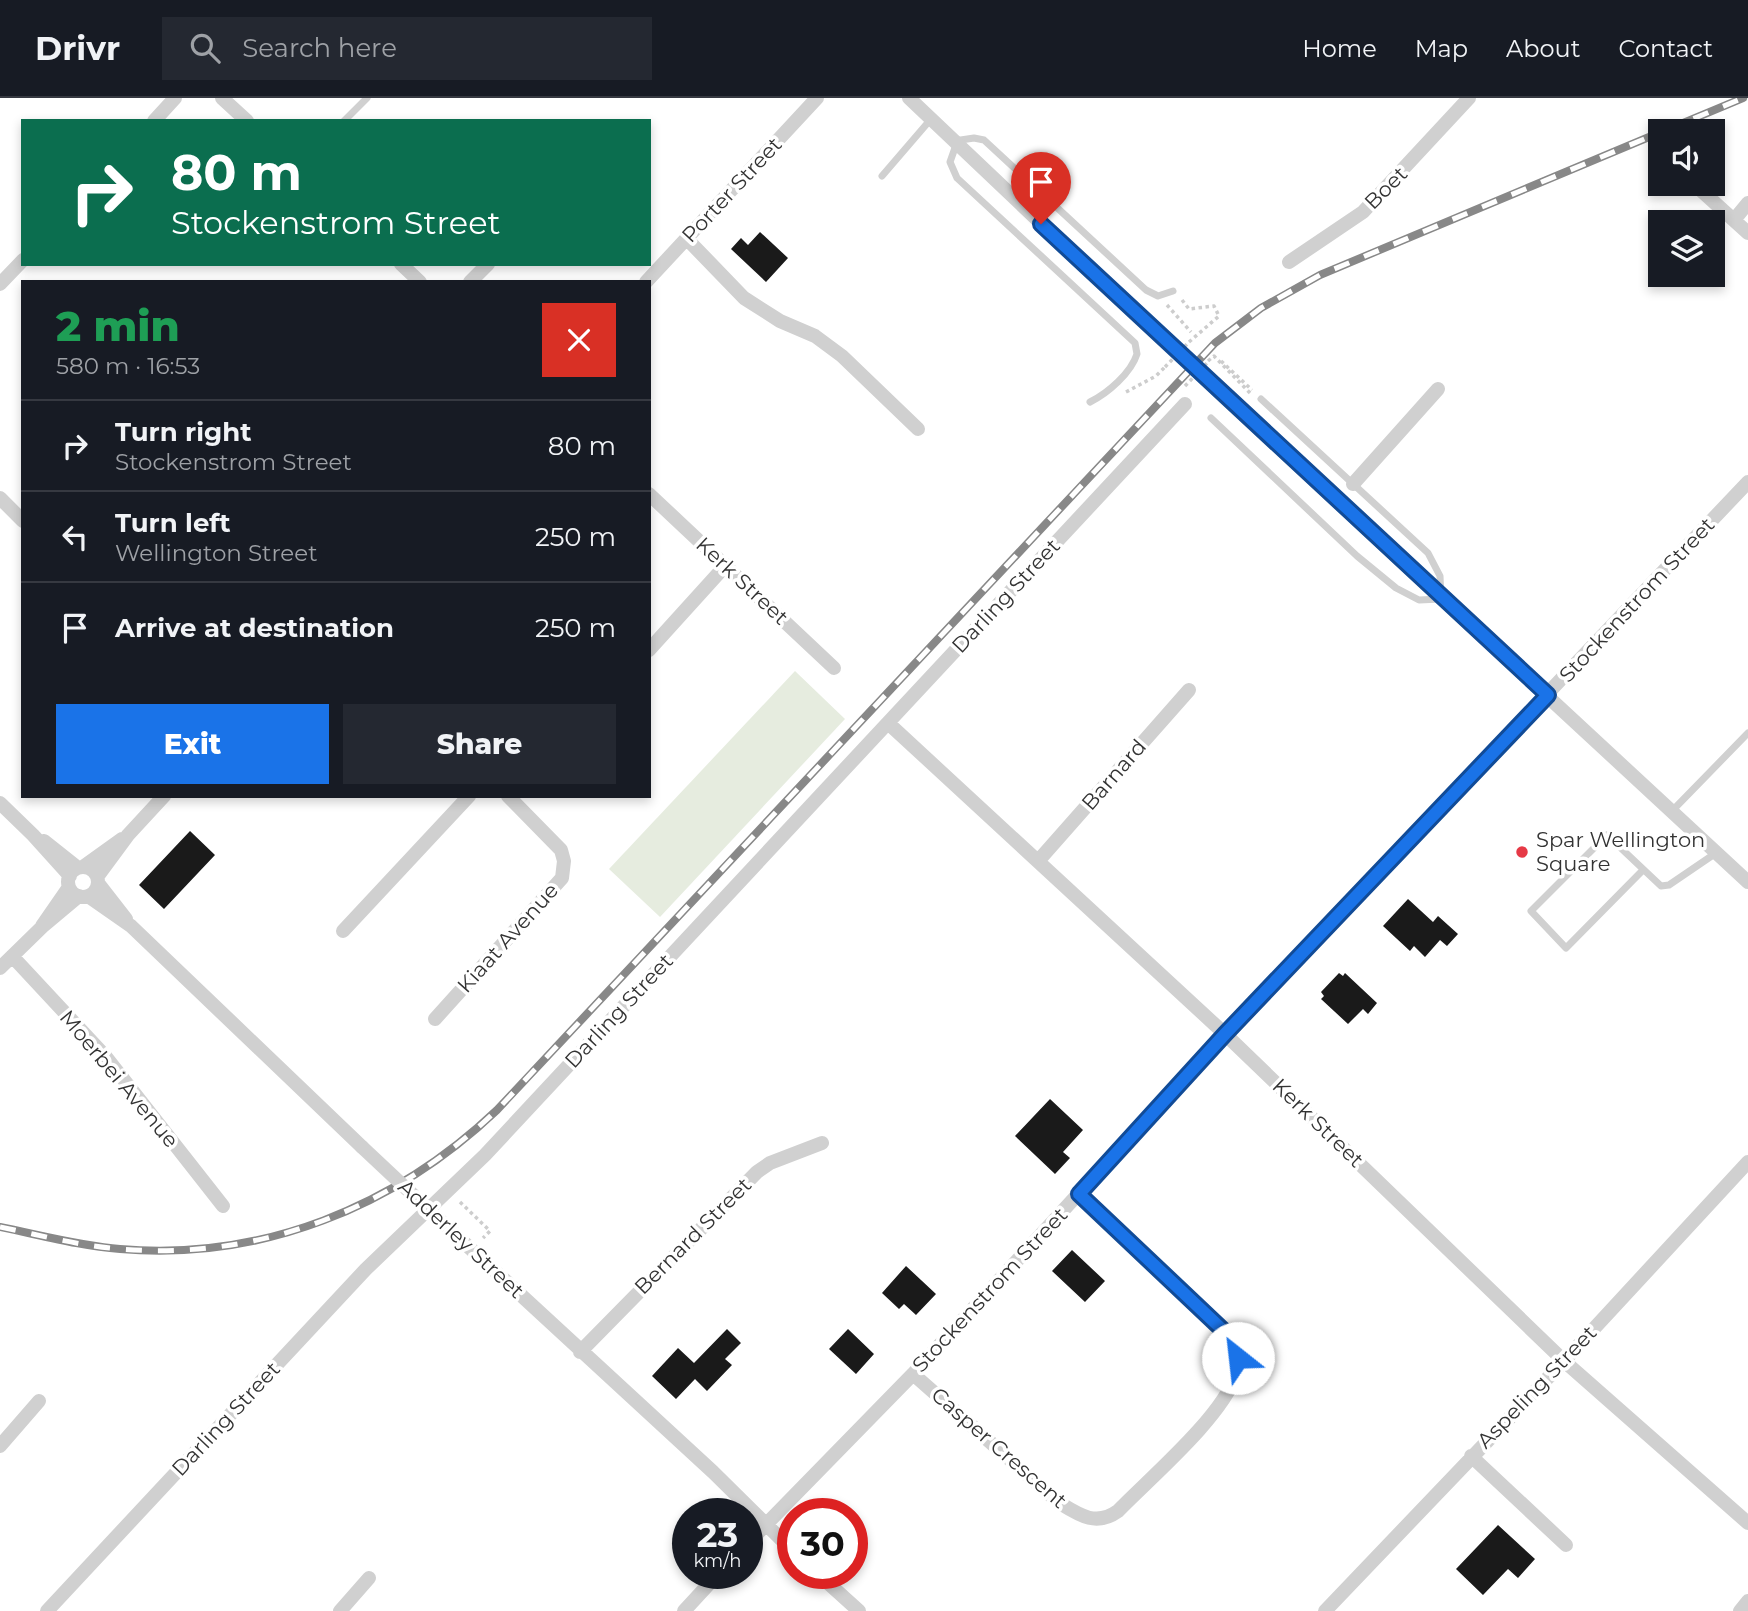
<!DOCTYPE html>
<meta charset="utf-8">
<style>
body{margin:0;font-family:Montserrat,sans-serif;background:#242831;color:#f1f3f6;height:100vh;display:flex;flex-direction:column;font-size:26px;white-space:nowrap}
*{box-sizing:border-box;margin:0}
p{font-size:23px;color:#9ea1a6}
.icon{flex:none;width:38px;height:38px;fill:none;stroke:currentColor;stroke-width:2;stroke-linecap:round;stroke-linejoin:round}
.map{position:relative;flex:1;overflow:hidden}
.drawer{position:absolute;left:21px;top:182px;width:630px;height:518px;display:flex;flex-direction:column;background:#171b24;border-radius:0px;box-shadow:0 4px 10px #0003}
.drawer>*{flex:none}
.guide{position:absolute;left:21px;top:21px;width:630px;height:147px;border-radius:0px;box-shadow:0 4px 10px #0003;background:#0b6e4f;color:#fff;overflow:hidden}
.tools{position:absolute;left:1648px;top:21px;display:grid;gap:14px}
.tools a{display:grid;place-items:center;width:77px;height:77px;border-radius:0px;background:#171b24;box-shadow:0 4px 10px #0003;font-size:35px}
.speed{position:absolute;left:672px;top:1400px;display:flex;gap:14px;font-size:35px;font-weight:700;text-align:center}
.speed>*{display:grid;place-content:center;width:91px;height:91px;border-radius:50%;background:#171b24;box-shadow:0 4px 10px #0003;line-height:1}
.speed small{font-size:18px;font-weight:400}
.speed .limit{border:10px solid #d22;background:#fff;color:#111}
.pin{position:absolute;display:grid;place-items:center;width:60px;height:60px;color:#fff;margin:-72px -30px;border-radius:50% 50% 50% 0;rotate:-45deg;box-shadow:0 0 7px #0007}
.pin .icon{rotate:45deg}
.me{position:absolute;width:77px;margin:-38px;rotate:331deg;stroke-linejoin:round;filter:drop-shadow(0 0 5px #0008)}
.turn{display:flex;align-items:center;gap:24px;height:147px;padding:0 35px;font-size:32px}
.turn .icon{width:91px;height:91px;stroke-width:2.5}
.turn b{display:block;font-size:49px;line-height:60px}
.round{display:grid;place-items:center;flex:none;width:74px;height:74px;border-radius:0px;background:#242831}
.summary{display:flex;align-items:center;justify-content:space-between;height:119px;padding:0 35px}
h1{font-size:42px;font-weight:800;line-height:52px;color:#1e9e55}
.action{display:flex;gap:14px;margin-top:auto;padding:14px 35px}
.action a{flex:1;height:80px;border-radius:0px;background:#1a73e8;color:#fff;font-size:28px;font-weight:800;line-height:80px;text-align:center}
.action a+a{background:#242831;color:#f1f3f6}
ul{padding:0;list-style:none}
li{display:flex;align-items:center;gap:21px;height:91px;padding:0 35px;border-top:2px solid #363941}
li div{flex:1}
li b{display:block;font-size:26px}
li em{font-style:normal}
header{display:flex;align-items:center;gap:42px;box-sizing:border-box;height:98px;padding:0 35px;background:#171b24;border-bottom:2px solid #363941}
header strong{font-size:33px}
nav{display:flex;gap:38px;margin-inline-start:auto;font-size:24px}
.search{width:490px;height:63px;background:#242831;display:flex;align-items:center;gap:18px;box-sizing:border-box;padding:0 24px;border-radius:0px;color:#9ea1a6;font-size:26px}
.map>svg:first-child{display:block}
.green{fill:#e6ecdf}
.building{fill:#1a1a1a}
.lines{fill:none;stroke-linecap:round;stroke-linejoin:round}
.path{stroke:#cdcdcd;stroke-width:3.5;stroke-dasharray:3.5 3.5;stroke-linecap:butt}
.service{stroke:#d0d0d0;stroke-width:7}
.minor{stroke:#d0d0d0;stroke-width:14}
.rail-casing{stroke:#888;stroke-width:8}
.rail{stroke:#fff;stroke-width:5;stroke-dasharray:16;stroke-linecap:butt}
.path-bridge{stroke:#cdcdcd;stroke-width:3.5;stroke-dasharray:3.5 3.5;stroke-linecap:butt}
.minor-bridge{stroke:#d0d0d0;stroke-width:14}
.route-casing{stroke:#114b97;stroke-width:18}
.route{stroke:#1a73e8;stroke-width:12}
.poi-dot{fill:#e63946;stroke:#fff;stroke-width:2.5}
.labels{text-anchor:middle;stroke-width:7;stroke-linejoin:round;paint-order:stroke}
.street-label{font-size:21px;fill:#333;stroke:#fff}
.poi-label{font-size:21px;fill:#333;stroke:#fff;text-anchor:start}
</style>
<header>
<strong>Drivr</strong>
<div class="search"><svg class="icon" aria-label="search" viewBox="0 0 24 24"><circle cx="10" cy="10" r="6"/><path d="M15 15l6 6"/></svg>Search here</div>
<nav><a>Home</a><a>Map</a><a>About</a><a>Contact</a></nav>
</header>
<div class="map">
<svg width="1748" height="1513" viewBox="0 0 1748 1513">
<rect width="100%" height="100%" fill="#fff"/>
<!-- green -->
<path class="green" d="M795,573l50,48 -185,198 -51,-48z"/>
<!-- building -->
<path class="building" d="M760,134l28,26 -22,24 -35,-33 10,-11 7,7z
M190,733l25,24 -51,54 -25,-24z
M1408,801l25,23 5,-6 20,18 -11,12 -7,-6 -15,17 -11,-11 -4,5 -27,-25z
M1339,875l4,3 2,-3 32,30 -9,11 -5,-5 -15,15 -27,-25 3,-3 -3,-4z
M1050,1001l33,31 -20,22 7,6 -15,16 -40,-38z
M1072,1152l33,31 -20,21 -33,-31z
M906,1168l30,28 -20,21 -12,-11 -5,5 -17,-16z
M727,1231l14,14 -16,16 7,6 -25,26 -12,-12 -19,20 -24,-23 26,-28 16,15z
M848,1231l26,25 -18,20 -27,-25z
M1498,1427l37,34 -17,19 -10,-9 -25,26 -27,-26z"/>
<g class="lines">
<!-- path -->
<path class="path" d="M1182,202l7,9 25,-3 5,10 -30,26
M1167,207l24,27
M1208,263l6,-5 36,37
M1221,263l31,29
M1126,294l30,-16 9,-9
M460,1104l30,29 -7,7"/>
<!-- service -->
<path class="service" d="M344,23l23,-23
M954,43l20,-3 10,2 162,150 12,6 15,-5
M956,47l-6,17 7,16 178,165 2,11c-6,19 -29,39 -47,48
M882,78l49,-57
M1211,320l146,138 39,32 23,12 22,-1 -1,-23 -12,-23 -167,-154
M1672,713l76,-78
M1642,773l-76,77 -35,-37 76,-76 54,51 8,-1 47,-32"/>
<!-- minor -->
<path class="minor" d="M222,0l25,23
M909,0l314,298 525,486
M154,23l21,-23
M1694,86l54,49
M1734,122l14,-17
M687,141l57,59 36,23 35,15 27,20 76,73
M1289,164l74,-50 106,-114
M401,166l19,18
M470,184l18,-18
M646,184l171,-184
M0,186l23,-24
M1353,386l85,-95
M649,396l185,174
M0,400l23,23
M649,552l77,-85
M888,625l337,311 339,327 184,162
M0,705l33,32 37,41
M44,743l34,27
M1039,762l150,-170
M83,769l39,-28
M68 784a15 15 0 1 1 30 0a15 15 0 1 1-30 0Z
M97,779l31,-42 36,-39
M98,785l28,36
M88,798l43,30 231,221
M42,828l27,-39
M343,833l126,-135
M12,858l94,101 117,149
M0,870l42,-41 37,-31
M435,921l127,-141 2,-17 -3,-11 -53,-54
M459,1140l254,234 80,79
M580,1254l177,-180 13,-9 52,-20
M913,1276l145,128c21,13 38,25 60,9 33,-34 103,-93 118,-136 3,-11 1,-22 -2,-33l-155,-148
M0,1348l39,-45
M1471,1358l95,89
M747,1446l166,-170 312,-340 523,-552
M817,1475l42,38
M47,1513l319,-342 119,-114 700,-751
M340,1513l29,-33
M684,1513l35,-38
M1325,1513l239,-250 184,-199
M1740,1513l8,-10"/>
<!-- rail casing -->
<g class="rail-casing">
<path id="rail" d="M1664,33l79,-33
M0,1129c40,8 80,19 120,22 142,12 275,-42 377,-139l718,-767 46,-35 59,-33 341,-143"/>
</g>
<!-- rail -->
<use href="#rail" class="rail"/>
<!-- path-bridge -->
<path class="path-bridge" d="M1165,269l23,-24
M1185,288l22,-23"/>
<!-- minor-bridge -->
<path class="minor-bridge" d="M362,1049l97,91"/>
</g>
<g class="lines">
<!-- route casing -->
<g class="route-casing">
<path id="route" d="M1041,126l507,471 -323,339 -146,160 148,140 7,8 4,16"/>
</g>
<!-- route -->
<use href="#route" class="route"/>
</g>
<!-- markers -->
<circle class="poi-dot" cx="1522" cy="754" r="7"/>
<g class="labels">
<!-- street labels -->
<g class="street-label">
<text transform="translate(1386 90) rotate(-45)" y="7">Boet</text>
<text transform="translate(732 92) rotate(-47)" y="7">Porter Street</text>
<text transform="translate(742 483) rotate(43)" y="7">Kerk Street</text>
<text transform="translate(1006 498) rotate(-47)" y="7">Darling Street</text>
<text transform="translate(1637 502) rotate(-47)" y="7">Stockenstrom Street</text>
<text transform="translate(1114 677) rotate(-49)" y="7">Barnard</text>
<text transform="translate(508 840) rotate(-48)" y="7">Kiaat Avenue</text>
<text transform="translate(619 913) rotate(-47)" y="7">Darling Street</text>
<text transform="translate(119 981) rotate(50)" y="7">Moerbei Avenue</text>
<text transform="translate(1318 1025) rotate(44)" y="7">Kerk Street</text>
<text transform="translate(693 1138) rotate(-45)" y="7">Bernard Street</text>
<text transform="translate(461 1141) rotate(43)" y="7">Adderley Street</text>
<text transform="translate(990 1192) rotate(-47)" y="7">Stockenstrom Street</text>
<text transform="translate(1537 1289) rotate(-46)" y="7">Aspeling Street</text>
<text transform="translate(226 1321) rotate(-47)" y="7">Darling Street</text>
<text transform="translate(999 1350) rotate(41)" y="7">Casper Crescent</text>
</g>
<!-- poi labels -->
<g class="poi-label">
<text x="1536" y="749">Spar Wellington<tspan x="1536" dy="24">Square</tspan></text>
</g>
</g>
</svg>
<div class="tools">
<a><svg class="icon" aria-label="sound" viewBox="0 0 24 24"><path d="M4 9h4l5-4v14l-5-4H4zM17 9q2 3 0 6"/></svg></a>
<a><svg class="icon" aria-label="layers" viewBox="0 0 24 24"><path d="M12 4l9 5-9 5-9-5zM3 14l9 5 9-5"/></svg></a>
</div>
<div class="speed"><div>23<small>km/h</small></div><div class="limit">30</div></div>
<div class="pin" style="left:1041px;top:126px;background:#d93025"><svg class="icon" aria-label="arrive" viewBox="0 0 24 24"><path d="M6 21V4h12l-3 4 3 4H6"/></svg></div>
<svg class="me" style="left:1238px;top:1260px" viewBox="-20 -20 40 40"><circle r="19" fill="#fff"/><path d="M0-13L10 11 0 6-10 11z" fill="#1a73e8"/></svg>
<div class="guide">
<div class="turn"><svg class="icon" aria-label="right" viewBox="0 0 24 24"><path d="M7 20v-9h11M14 6l5 5-5 5"/></svg><div><b>80 m</b>Stockenstrom Street</div></div>
</div>
<section class="drawer">
<div class="summary"><div><h1>2 min</h1><p>580 m · 16:53</p></div><a class="round" style="background:#d93025;color:#fff"><svg class="icon" aria-label="close" viewBox="0 0 24 24"><path d="M6 6l12 12M18 6L6 18"/></svg></a></div>
<ul>
<li><svg class="icon" aria-label="right" viewBox="0 0 24 24"><path d="M7 20v-9h11M14 6l5 5-5 5"/></svg><div><b>Turn right</b><p>Stockenstrom Street</p></div><em>80 m</em></li>
<li><svg class="icon" aria-label="left" viewBox="0 0 24 24"><path d="M17 20v-9H6M10 6l-5 5 5 5"/></svg><div><b>Turn left</b><p>Wellington Street</p></div><em>250 m</em></li>
<li><svg class="icon" aria-label="arrive" viewBox="0 0 24 24"><path d="M6 21V4h12l-3 4 3 4H6"/></svg><div><b>Arrive at destination</b></div><em>250 m</em></li>
</ul>
<div class="action"><a>Exit</a><a>Share</a></div>
</section>
</div>
